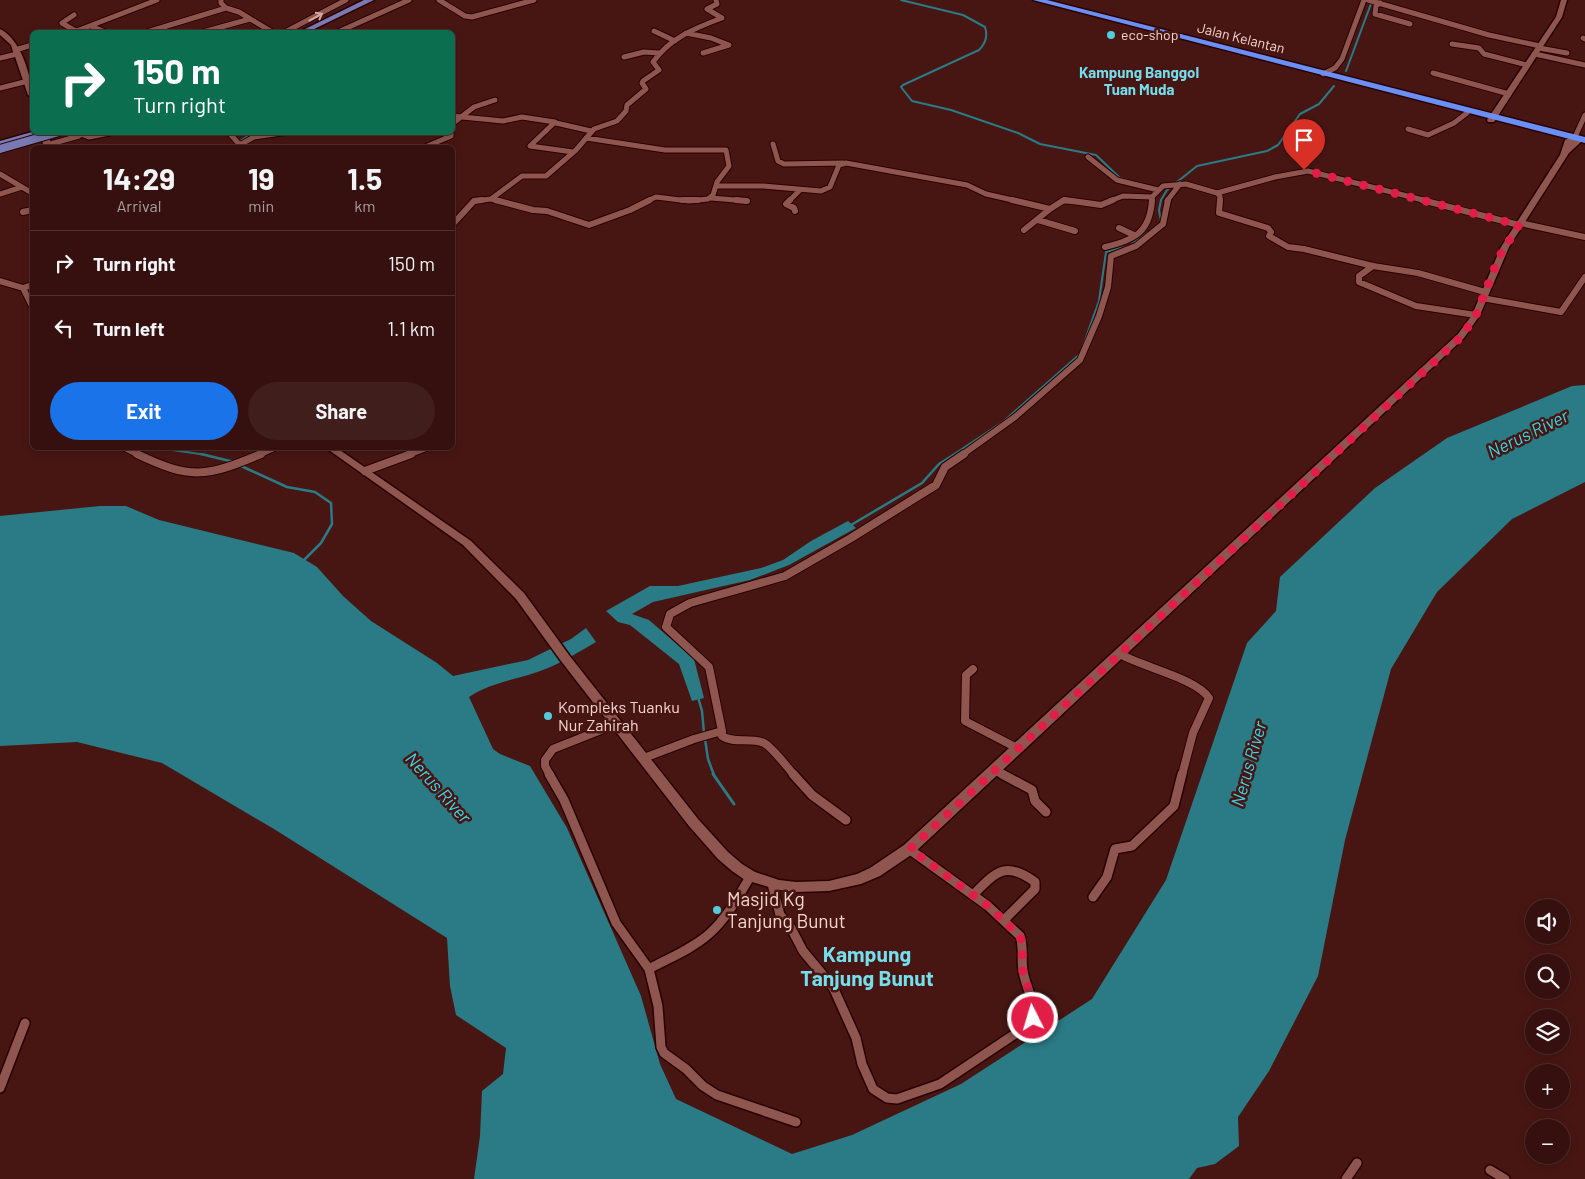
<!DOCTYPE html>
<meta charset="utf-8">
<style>
body{margin:0;font-family:Barlow,sans-serif;background:#401e1c;color:#f1f3f6;height:100vh;display:flex;flex-direction:column;font-size:19px;white-space:nowrap}
*{box-sizing:border-box;margin:0}
p{font-size:16px;color:#aa9d9e}
.icon{flex:none;width:28px;height:28px;fill:none;stroke:currentColor;stroke-width:2;stroke-linecap:round;stroke-linejoin:round}
.map{position:relative;flex:1;overflow:hidden}
.drawer{position:absolute;left:30px;top:145px;width:425px;height:305px;display:flex;flex-direction:column;background:#35100e;border-radius:8px;box-shadow:0 2px 8px #0003,0 0 0 1px #4f302e}
.drawer>*{flex:none}
.guide{position:absolute;left:30px;top:30px;width:425px;height:105px;border-radius:8px;box-shadow:0 2px 8px #0003,0 0 0 1px #4f302e;background:#0b6e4f;color:#fff;overflow:hidden}
.buttons{position:absolute;left:1525px;top:899px;display:grid;gap:10px}
.buttons a{display:grid;place-items:center;width:45px;height:45px;border-radius:50%;background:#35100e;box-shadow:0 2px 8px #0003,0 0 0 1px #4f302e;font-size:25px}
.pin{position:absolute;display:grid;place-items:center;width:42px;height:42px;color:#fff;margin:-51px -21px;border-radius:50% 50% 50% 0;rotate:-45deg;box-shadow:0 0 5px #0007}
.pin .icon{rotate:45deg}
.me{position:absolute;width:55px;margin:-28px;rotate:355deg;stroke-linejoin:round;filter:drop-shadow(0 0 4px #0008)}
.turn{display:flex;align-items:center;gap:18px;height:105px;padding:0 20px;font-size:22px}
.turn .icon{width:65px;height:65px;stroke-width:2.5}
.turn b{display:block;font-size:35px;line-height:42px}
.eta{display:flex;justify-content:space-evenly;align-items:center;height:85px;text-align:center}
.eta b{font-size:30px;font-weight:700;line-height:35px}
.primary-button{display:flex;gap:10px;margin-top:auto;padding:10px 20px}
.primary-button a{flex:1;height:58px;border-radius:30px;background:#1a73e8;color:#fff;font-size:20px;font-weight:700;line-height:58px;text-align:center}
.primary-button a+a{background:#401e1c;color:#f1f3f6}
ul{padding:0;list-style:none}
li{display:flex;align-items:center;gap:15px;height:65px;padding:0 20px;border-top:1px solid #4f302e}
li div{flex:1}
li b{display:block;font-size:19px}
li em{font-style:normal}
.map>svg:first-child{display:block}
.water{fill:#2a7b85}
.lines{fill:none;stroke-linecap:round;stroke-linejoin:round}
.stream-far2{stroke:#2a7b85;stroke-width:2}
.stream-far1{stroke:#2a7b85;stroke-width:2.5}
.stream{stroke:#2a7b85;stroke-width:3}
.street-far3-casing{stroke:#2a0000;stroke-width:7}
.street-far2-casing{stroke:#2a0000;stroke-width:8}
.street-far1-casing{stroke:#2a0000;stroke-width:10}
.street-casing{stroke:#2a0000;stroke-width:12}
.secondary-casing{stroke:#2a0000;stroke-width:3}
.primary-casing{stroke:#2a0000;stroke-width:3}
.highway-casing{stroke:#2a0000;stroke-width:3}
.street-far3{stroke:#8f5650;stroke-width:5}
.street-far2{stroke:#8f5650;stroke-width:6}
.street-far1{stroke:#8f5650;stroke-width:8}
.street{stroke:#8f5650;stroke-width:9}
.secondary{fill:#8f5650;fill-rule:evenodd}
.primary{fill:#7979b4;fill-rule:evenodd}
.highway{fill:#6a90f6;fill-rule:evenodd}
.primary-bridge-casing{stroke:#2a0000;stroke-width:10;stroke-linecap:butt}
.primary-bridge{stroke:#7979b4;stroke-width:8}
.oneway{stroke:#d1a8a3}
.route{stroke:#e11d48;stroke-width:9;stroke-dasharray:0 16.2}
.poi-dot{fill:#53cbda;stroke:#471613;stroke-width:2}
.labels{text-anchor:middle;stroke-width:5;stroke-linejoin:round;paint-order:stroke}
.far-poi-label{font-size:14px;fill:#f5d4d0;stroke:#471613;text-anchor:start}
.far-street-label{font-size:14px;fill:#f5d4d0;stroke:#471613}
.far-neighbourhood-label{font-size:15px;font-weight:bold;fill:#74deec;stroke:#471613}
.poi-label{font-size:16px;fill:#f5d4d0;stroke:#471613;text-anchor:start}
.water-label{font-size:18px;font-style:italic;fill:#39d7e9;stroke:#471613}
.near-poi-label{font-size:19px;fill:#f5d4d0;stroke:#471613;text-anchor:start}
.near-neighbourhood-label{font-size:21px;font-weight:bold;fill:#74deec;stroke:#471613}
</style>
<div class="map">
<svg width="1585" height="1179" viewBox="0 0 1585 1179">
<rect width="100%" height="100%" fill="#471613"/>
<!-- water -->
<path class="water" d="M1585,385v97l-73,37 -75,73 -46,77 -46,171 -27,136 -49,95 -31,46 1,29 -24,18 -18,4 -8,11h-715l6,-43 2,-45 21,-17 3,-26 -50,-33 -6,-29 -3,-48 -173,-109 -112,-66 -85,-21 -77,4v-230l100,-10h26l33,14 135,33 23,14 26,29 28,25 66,42 16,13 75,-16 43,-21 15,-11 10,14c-16,9 -31,19 -48,26 -26,11 -55,13 -79,29l24,52 7,5 30,12 37,62 74,168 19,68 16,35 116,55 60,-19 109,-51 131,-85 74,-119 81,-237 29,-32 4,-34 95,-89 72,-50 125,-52z
M848,521l8,7 -67,37 -39,15 -97,22 -21,12 17,6 45,39 10,39 -12,3 -13,-37 -49,-39 -12,-3 -12,-11 44,-25h28l83,-18 22,-8 28,-19z"/>
<g class="lines">
<!-- stream-far2 -->
<path class="stream-far2" d="M901,0l62,15 22,12c3,9 1,16 -6,23l-76,35 -2,2 11,14 39,9 67,23 22,11 56,11 24,23 18,5
M1346,71l26,-70
M229,148l22,-14 14,-2
M1161,221l-2,-11 2,-10 6,-10 30,-24 70,-15 11,-6 22,-31 19,-10 15,-18
M158,448l49,7
M953,455l51,-34 76,-67 19,-53 7,-49 23,-6 18,-13"/>
<!-- stream-far1 -->
<path class="stream-far1" d="M201,454l33,8
M239,465l48,22 28,5 16,11 1,21 -11,19 -18,18
M851,525l71,-42 17,-19 16,-10
M698,697l4,14 2,22
M705,739l3,20 6,16"/>
<!-- stream -->
<path class="stream" d="M713,774l21,30"/>
<!-- street-far3 casing -->
<g class="street-far3-casing">
<path id="street-far3" d="M221,0v3l5,5 13,4 33,20
M439,0l26,16 7,1 62,-17
M1368,0l121,35 51,11
M1380,3l-4,3 -1,8 35,10
M74,15l-12,8 15,9
M91,26l14,6
M654,31l21,10
M74,32l83,-32
M147,32l79,-24
M203,32l47,-13
M285,32l61,-32
M338,32l71,-32
M686,33l25,5 18,7 -26,8
M1583,38l2,1
M1452,44l27,4 5,6 43,11
M1539,48l28,5
M15,50l17,-5
M1535,54l50,11
M624,57l20,-5 15,1
M0,58l17,-4
M1433,73l76,21
M1323,74l12,-6 7,-9 22,-59
M0,88l28,-7
M452,116l51,5 19,-4 33,5 -25,24 43,6
M556,123l35,8
M452,124l22,-17 21,-7
M1408,129l20,6 26,-12 13,-10
M75,132l14,5 26,-5
M232,132l-1,3 8,9
M1575,137l10,-22
M586,138l79,12h61l3,16 -12,16 -4,13 -5,4 -19,2 -33,-4 -9,4
M773,144l5,17 6,3 59,-1
M47,145l32,-9
M234,148l20,-11 34,-5
M423,148l28,-12v-4
M1088,157l29,23 41,10
M0,174l32,19
M716,186h47l58,5 9,-4 9,-22 7,-2 121,22 19,9 31,7
M1217,193l3,3v5
M0,194l22,-7
M711,198l36,3
M491,199l9,2
M474,201l17,-2 31,-23h24l30,-26 18,-21 23,-8 9,-10 1,-6 19,-16 -4,-6 1,-2 16,-11 -6,-8c17,-24 42,-34 69,-44l-15,-9 10,-5 -1,-4
M789,201l11,-11
M1062,201h12
M1110,201l13,-5 29,1 11,-11 23,-2 31,9 58,-16 33,-6 119,30
M1152,201v-4
M1167,201l13,-17"/>
</g>
<!-- street-far2 casing -->
<g class="street-far2-casing">
<path id="street-far2" d="M495,200l38,10 14,1 42,14 41,-15 20,-10
M682,200h16
M736,200l11,1
M790,200l-4,4 8,4 1,3
M1012,200l38,9 14,-9
M1065,200l36,5 12,-5
M1220,200l-1,13 49,15 3,4 -2,4 19,11 16,2 69,17 45,7 67,19
M1422,200l97,25
M23,212l9,-2
M1038,220l37,11
M1520,223l65,14
M452,225l22,-24 8,-1
M1119,228l15,7
M1024,230l26,-21
M1105,247c30,-7 45,-15 47,-47
M1373,266l-14,10v6l57,24 60,9
M0,281l23,7 9,18
M23,288l9,-3
M1482,298l79,14 24,-35
M125,448l14,7
M258,455l16,-7
M408,455l18,-7
M962,455l53,-38 65,-57 19,-44 9,-29 3,-31 25,-10 27,-22 5,-24"/>
</g>
<!-- street-far1 casing -->
<g class="street-far1-casing">
<path id="street-far1" d="M137,454c54,26 69,23 124,0
M365,471l46,-17
M1120,654c22,13 76,24 89,44l-16,35 -11,42
M973,669l-7,6 -1,46 52,27
M722,731v5c11,8 29,1 42,7 9,5 23,24 30,32
M644,758l50,-19 28,-8 -13,-64 -43,-40 4,-13 20,-11 95,-27 66,-38 85,-53 9,-18 19,-13
M994,770l10,5
M550,775l-5,-9v-6l8,-11 63,-25"/>
</g>
<!-- street casing -->
<g class="street-casing">
<path id="street" d="M549,774l15,26 52,123 33,46 9,37 3,41 3,6 22,16 17,17 14,9 79,27
M793,774l19,21 34,25
M1002,774l30,16 3,11 11,11
M772,884l8,31 11,13 12,23 30,36 23,51 6,26 11,25 14,9 10,1 43,-15 90,-60c9,-19 -4,-34 -7,-53 -2,-12 1,-24 -3,-35l-32,-30 -79,-57
M973,895c23,-23 32,-35 62,-13v7l-31,31
M1093,897l14,-20 8,-28 17,-3 42,-40 8,-32
M649,969c20,-11 43,-20 60,-35 18,-16 29,-37 41,-57
M0,1088l25,-65
M1490,1170l15,9
M1346,1179l11,-16"/>
</g>
<!-- secondary casing -->
<g class="secondary-casing">
<path id="secondary" d="M1561,0h6l-5,17 -68,105h-6l-1,-2 69,-103z
M0,29c20,9 32,47 32,68l-4,-2 -17,-50 -11,-10z
M40,132h8l4,16h-8z
M1575,135l7,6 -13,12 -60,94 -29,68 -16,23 -550,515 -34,23 -19,8 -32,7 -33,1 -17,-2 -34,-10 -13,-9 -14,-12 -29,-33 -128,-165 -45,-62 -53,-54 -137,-97h11l134,93 53,52 45,62 129,164 30,33 14,12 13,8 24,8 17,2 33,-1 28,-7 13,-6 34,-23 554,-511 14,-19 29,-68 59,-92 5,-15z"/>
</g>
<!-- primary casing -->
<g class="primary-casing">
<path id="primary" d="M364,0h10l-66,32h-9z
M32,132h14l-46,15v-6z"/>
</g>
<!-- highway casing -->
<g class="highway-casing">
<path id="highway" d="M1033,0h14l538,137v6z"/>
</g>
<!-- street-far3 -->
<use href="#street-far3" class="street-far3"/>
<!-- street-far2 -->
<use href="#street-far2" class="street-far2"/>
<!-- street-far1 -->
<use href="#street-far1" class="street-far1"/>
<!-- street -->
<use href="#street" class="street"/>
<!-- secondary -->
<use href="#secondary" class="secondary"/>
<!-- primary -->
<use href="#primary" class="primary"/>
<!-- highway -->
<use href="#highway" class="highway"/>
<!-- primary-bridge casing -->
<g class="primary-bridge-casing">
<path id="primary-bridge" d="M0,149l59,-17"/>
</g>
<!-- primary-bridge -->
<use href="#primary-bridge" class="primary-bridge"/>
</g>
<!-- one-way arrows -->
<defs><path id="oneway-shaft" d="M-6 0H5M1.5-3L5.5 0L1.5 3" fill="none" stroke-width="1.6" stroke-linecap="round" stroke-linejoin="round" transform="scale(1.25)"/></defs>
<use class="oneway" href="#oneway-shaft" transform="translate(316 17) rotate(-29)"/>
<g class="lines">
<!-- route -->
<path class="route" d="M1033,1018c2,-22 -6,-27 -10,-46 -2,-12 1,-24 -3,-36l-32,-30 -78,-57 552,-513 14,-21 23,-58 20,-32 -215,-55"/>
</g>
<!-- markers -->
<g class="poi-dot">
<circle cx="1111" cy="35" r="5"/>
<circle cx="548" cy="716" r="5"/>
<circle cx="717" cy="910" r="5"/>
</g>
<g class="labels">
<!-- far-poi labels -->
<g class="far-poi-label">
<text x="1121" y="40">eco-shop</text>
</g>
<!-- far-street labels -->
<g class="far-street-label">
<text transform="translate(1241 38) rotate(14)" y="5">Jalan Kelantan</text>
</g>
<!-- far-neighbourhood labels -->
<g class="far-neighbourhood-label">
<text x="1139" y="78">Kampung Banggol<tspan x="1139" dy="17">Tuan Muda</tspan></text>
</g>
<!-- poi labels -->
<g class="poi-label">
<text x="558" y="713">Kompleks Tuanku<tspan x="558" dy="18">Nur Zahirah</tspan></text>
</g>
<!-- water labels -->
<g class="water-label">
<text transform="translate(1528 434) rotate(-26)" y="6">Nerus River</text>
<text transform="translate(1249 764) rotate(-74)" y="6">Nerus River</text>
<text transform="translate(438 788) rotate(48)" y="6">Nerus River</text>
</g>
<!-- near-poi labels -->
<g class="near-poi-label">
<text x="727" y="906">Masjid Kg<tspan x="727" dy="22">Tanjung Bunut</tspan></text>
</g>
<!-- near-neighbourhood labels -->
<g class="near-neighbourhood-label">
<text x="867" y="962">Kampung<tspan x="867" dy="24">Tanjung Bunut</tspan></text>
</g>
</g>
</svg>
<div class="buttons">
<a><svg class="icon" aria-label="sound" viewBox="0 0 24 24"><path d="M4 9h4l5-4v14l-5-4H4zM17 9q2 3 0 6"/></svg></a>
<a><svg class="icon" aria-label="search" viewBox="0 0 24 24"><circle cx="10" cy="10" r="6"/><path d="M15 15l6 6"/></svg></a>
<a><svg class="icon" aria-label="layers" viewBox="0 0 24 24"><path d="M12 4l9 5-9 5-9-5zM3 14l9 5 9-5"/></svg></a>
<a>+</a>
<a>−</a>
</div>
<div class="pin" style="left:1304px;top:170px;background:#d93025"><svg class="icon" aria-label="arrive" viewBox="0 0 24 24"><path d="M6 21V4h12l-3 4 3 4H6"/></svg></div>
<svg class="me" style="left:1033px;top:1018px" viewBox="-20 -20 40 40"><circle r="17" fill="#e11d48" stroke="#fff" stroke-width="3"/><path d="M0-11L8 9 0 5-8 9z" fill="#fff"/></svg>
<div class="guide">
<div class="turn"><svg class="icon" aria-label="right" viewBox="0 0 24 24"><path d="M7 20v-9h11M14 6l5 5-5 5"/></svg><div><b>150 m</b>Turn right</div></div>
</div>
<section class="drawer">
<div class="eta">
<div><b>14:29</b><p>Arrival</p></div>
<div><b>19</b><p>min</p></div>
<div><b>1.5</b><p>km</p></div>
</div>
<ul>
<li><svg class="icon" aria-label="right" viewBox="0 0 24 24"><path d="M7 20v-9h11M14 6l5 5-5 5"/></svg><div><b>Turn right</b></div><em>150 m</em></li>
<li><svg class="icon" aria-label="left" viewBox="0 0 24 24"><path d="M17 20v-9H6M10 6l-5 5 5 5"/></svg><div><b>Turn left</b></div><em>1.1 km</em></li>
</ul>
<div class="primary-button"><a>Exit</a><a>Share</a></div>
</section>
</div>
